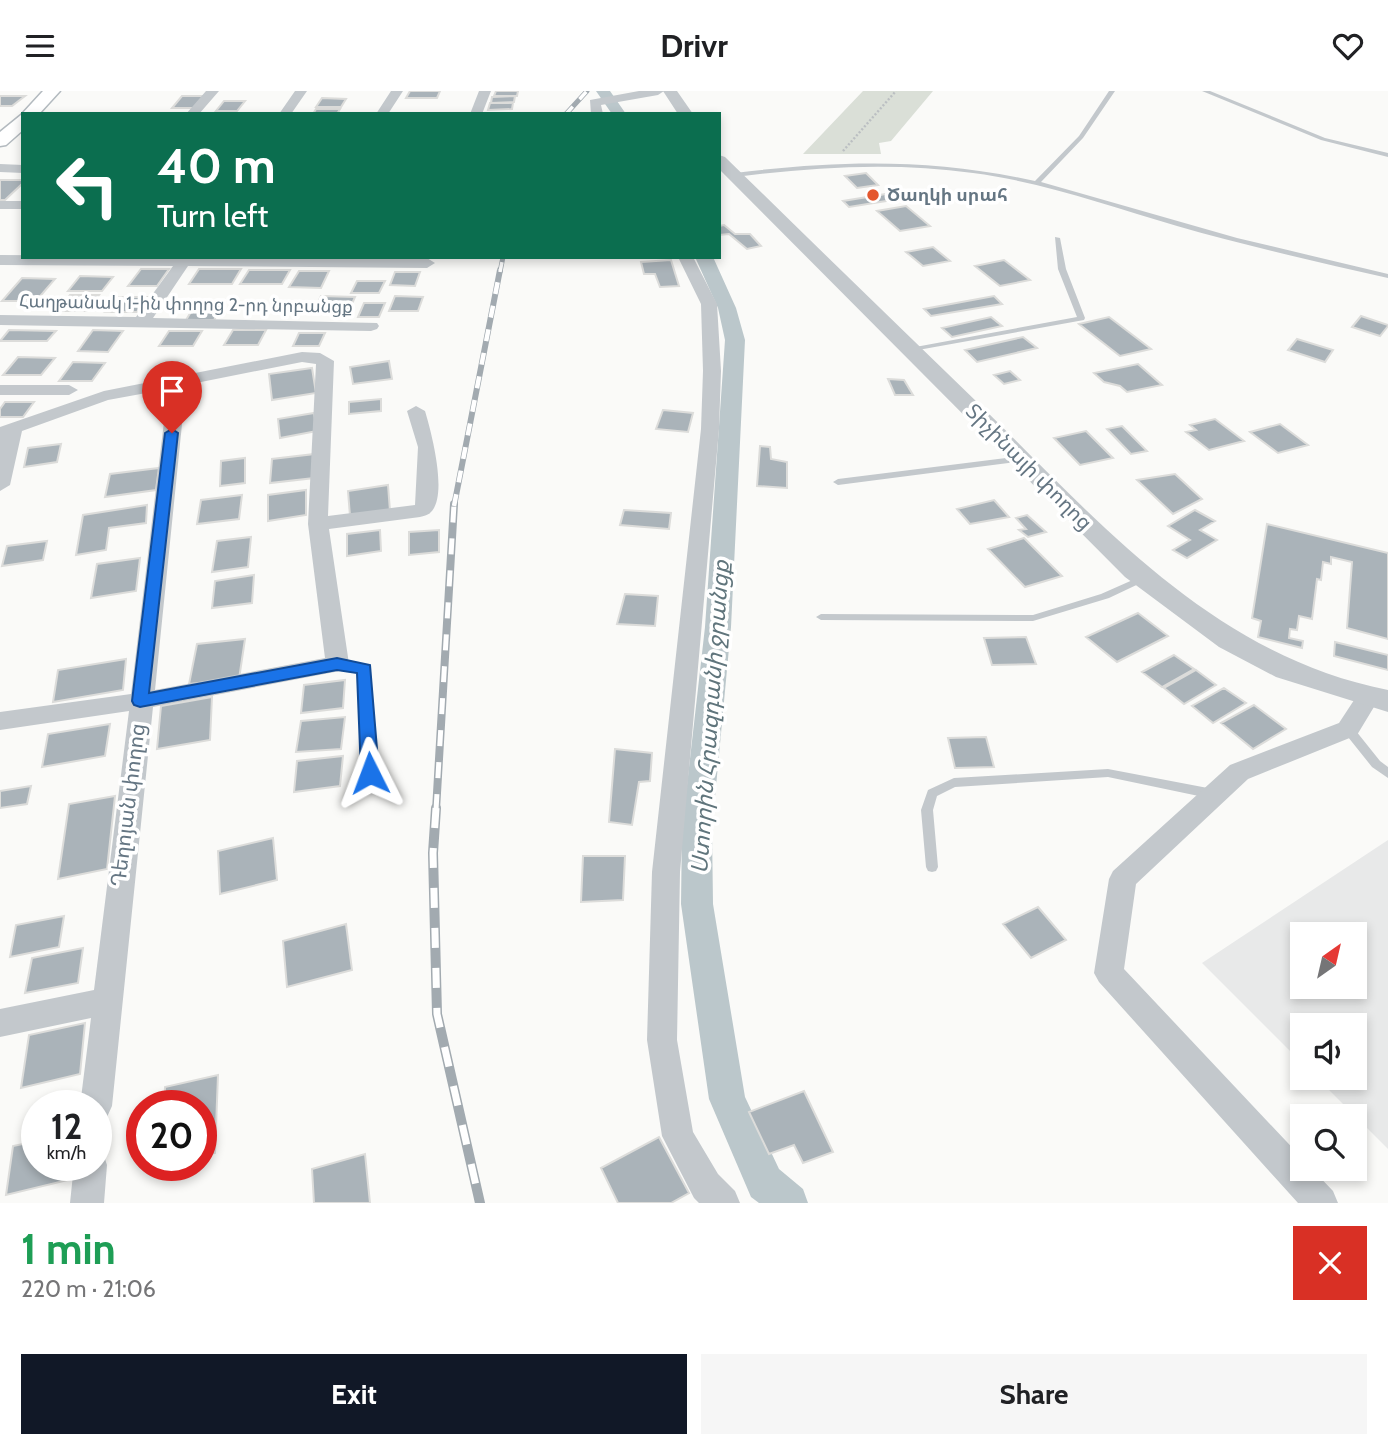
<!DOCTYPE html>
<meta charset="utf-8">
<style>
body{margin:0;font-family:Cabin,"Noto Sans Armenian",sans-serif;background:#f6f6f6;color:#202124;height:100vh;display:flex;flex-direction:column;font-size:26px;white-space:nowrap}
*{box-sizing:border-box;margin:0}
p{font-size:23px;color:#757577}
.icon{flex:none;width:38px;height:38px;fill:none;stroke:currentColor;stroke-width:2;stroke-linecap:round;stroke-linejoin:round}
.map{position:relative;height:1112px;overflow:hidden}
.side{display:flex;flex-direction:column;background:#fff;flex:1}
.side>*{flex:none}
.guide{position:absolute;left:21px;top:21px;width:700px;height:147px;border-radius:0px;box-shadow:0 4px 10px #0003;background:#0b6e4f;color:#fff;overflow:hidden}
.needle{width:46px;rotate:34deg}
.tools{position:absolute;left:1290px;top:831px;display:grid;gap:14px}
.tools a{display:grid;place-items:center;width:77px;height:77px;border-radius:0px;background:#fff;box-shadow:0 4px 10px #0003;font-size:35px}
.speed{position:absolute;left:21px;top:999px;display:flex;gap:14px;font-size:35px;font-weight:700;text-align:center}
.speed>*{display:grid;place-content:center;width:91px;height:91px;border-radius:50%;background:#fff;box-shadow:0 4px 10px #0003;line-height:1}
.speed small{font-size:18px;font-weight:400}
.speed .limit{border:10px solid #d22;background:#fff;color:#111}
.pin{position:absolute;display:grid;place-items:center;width:60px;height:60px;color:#fff;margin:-72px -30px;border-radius:50% 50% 50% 0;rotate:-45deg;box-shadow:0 0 7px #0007}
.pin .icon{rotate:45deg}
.me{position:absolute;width:77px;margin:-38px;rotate:357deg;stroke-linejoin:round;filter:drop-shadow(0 0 5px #0008)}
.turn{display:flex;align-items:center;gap:24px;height:147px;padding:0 21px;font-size:32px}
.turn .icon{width:91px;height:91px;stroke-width:2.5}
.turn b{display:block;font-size:49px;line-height:60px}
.round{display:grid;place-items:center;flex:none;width:74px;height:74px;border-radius:0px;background:#f6f6f6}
.headline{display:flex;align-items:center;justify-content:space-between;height:119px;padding:0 21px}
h1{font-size:42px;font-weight:700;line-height:52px;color:#1e9e55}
.primary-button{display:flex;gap:14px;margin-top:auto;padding:14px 21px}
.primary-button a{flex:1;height:80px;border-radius:0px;background:#111827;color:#fff;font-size:28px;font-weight:700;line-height:80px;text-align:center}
.primary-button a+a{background:#f6f6f6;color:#202124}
header{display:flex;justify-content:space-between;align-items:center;height:91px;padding:0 21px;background:#fff;font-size:32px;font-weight:700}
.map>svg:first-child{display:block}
.built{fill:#e8e9e9;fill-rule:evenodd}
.green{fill:#dadfd7}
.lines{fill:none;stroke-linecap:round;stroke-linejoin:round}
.canal{fill:#bbc7cb;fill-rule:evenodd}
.building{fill:#aab3b9;stroke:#dcdcda;stroke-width:2}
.secondary-casing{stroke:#b3babf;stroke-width:3}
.path{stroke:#bbbfc2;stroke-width:2.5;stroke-dasharray:2 2;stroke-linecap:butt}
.service{fill:#c3c8cc;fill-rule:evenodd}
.minor{fill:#c3c8cc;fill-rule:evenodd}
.tertiary{fill:#c3c8cc;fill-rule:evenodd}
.secondary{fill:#fff;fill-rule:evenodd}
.rail-far3-casing{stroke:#a2aab0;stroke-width:5}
.rail-far2-casing{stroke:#a2aab0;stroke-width:6}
.rail-far1-casing{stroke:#a2aab0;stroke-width:8}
.rail-casing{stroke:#a2aab0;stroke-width:10}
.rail-far3{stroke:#fff;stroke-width:3.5;stroke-dasharray:10;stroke-linecap:butt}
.rail-far2{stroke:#fff;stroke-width:4.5;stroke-dasharray:12;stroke-linecap:butt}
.rail-far1{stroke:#fff;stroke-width:5;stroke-dasharray:16;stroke-linecap:butt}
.rail{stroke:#fff;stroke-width:7;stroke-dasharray:20;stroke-linecap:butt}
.route{fill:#1a73e8;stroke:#114b97;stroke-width:2}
.poi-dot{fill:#e4572e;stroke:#fff;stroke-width:2.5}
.labels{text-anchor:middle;stroke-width:7;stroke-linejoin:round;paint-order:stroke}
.far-poi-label{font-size:18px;font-weight:bold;fill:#657683;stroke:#fff;text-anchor:start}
.far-street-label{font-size:18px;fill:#657683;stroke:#fff}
.street-label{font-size:21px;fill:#657683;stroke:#fff}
.water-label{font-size:23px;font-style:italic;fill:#60757c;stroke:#fff}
</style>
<header><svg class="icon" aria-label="menu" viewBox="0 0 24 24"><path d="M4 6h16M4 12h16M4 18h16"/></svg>Drivr<svg class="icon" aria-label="heart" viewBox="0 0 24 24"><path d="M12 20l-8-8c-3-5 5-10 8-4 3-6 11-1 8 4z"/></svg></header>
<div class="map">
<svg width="1388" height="1112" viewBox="0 0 1388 1112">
<rect width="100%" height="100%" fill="#fafaf8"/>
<!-- built -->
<path class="built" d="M1388,749v309l-71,-71h37v-53h-52v38l-100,-100zM1302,844h52v52h-52z"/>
<!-- green -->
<path class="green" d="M863,0h70l-42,50 -12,2 2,11h-78z"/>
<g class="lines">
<!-- canal -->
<path class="canal" d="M596,0h14l16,23h-14z
M695,166h18l23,51 9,32 -14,287 -19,202 1,75 32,193 34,72 24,20 5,14h-49l-8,-6 -42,-98 -28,-195 1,-75 23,-202 20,-287 -7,-32z"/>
</g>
<!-- building -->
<path class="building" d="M410,0h30l-3,7h-31z
M496,0h22l-1,5h-23z
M0,5h25l-13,10h-12z
M182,5h22l-10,12h-22z
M515,5l-1,6 -23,1 1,-6z
M322,7l24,1 -5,8h-25z
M224,10h21l-8,10h-21z
M490,12h23l-1,6 -24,1z
M316,18h24l-3,5h-24z
M866,82l12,12 -21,3 -12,-12z
M0,89h23v3l-18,17h-5z
M904,100l7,6 -62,10 -6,-6z
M906,115l24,20 -30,5 -23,-20z
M724,134l11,9h15l11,12 -14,3 -18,-15 -10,1v-9z
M933,156l17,14 -27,5 -17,-14z
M671,169l8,26 -19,1 -5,-13h-11l-3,-12z
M1004,169l26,20 -30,6 -25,-20z
M141,178h28l-12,17h-29z
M199,178h42l-9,15h-43z
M249,179h41l-8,14h-42z
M299,180h30l-8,17 -32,-1z
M395,181h25l-5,14 -25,-1z
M80,185l33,1 -11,14h-34z
M22,187l33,1 -19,22h-34z
M357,190h28l-6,12h-28z
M70,204h29l-12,16h-30z
M321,205l34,1 -7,16 -35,-1z
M395,205l28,1 -5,14h-29z
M994,205l8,8 -71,12 -7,-7z
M116,206h31l-10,15h-32z
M197,211h28l-11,18h-28z
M364,212h21l-6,14h-21z
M1361,225l27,9v1l-8,10 -28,-9z
M991,226l11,9 -50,11 -10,-9z
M1109,226l42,32 -31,7 -41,-32z
M9,239l47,1 -9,10h-47z
M93,239l30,1 -15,21 -30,-1z
M233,239h33l-8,15h-34z
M169,240h33l-9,15h-34z
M299,242h26l-6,13h-26z
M1023,246l14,11 -60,14 -12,-12z
M1297,248l36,11 -8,12 -37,-12z
M18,266l37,1 -14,17h-38z
M389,270l3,18 -39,5 -3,-17z
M73,271l32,1 -13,18h-33z
M1138,273l24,21 -35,7 -7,-6 -16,-4 -10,-9z
M312,277l4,25 -44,7 -3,-26z
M1010,280l10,9 -16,4 -10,-9z
M888,288l16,1 9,15h-18z
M381,308v12l-32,3v-12z
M5,311h29l-11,15h-23v-8z
M663,319l30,3 -5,19 -32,-3z
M314,322l3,18 -37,7 -2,-19z
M1215,328l29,22 -35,9 -23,-18 10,-2 -6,-5z
M1280,333l28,21 -30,8 -28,-21z
M1122,335l25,25 -16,3 -24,-25z
M1086,340l27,27 -33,7 -26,-27z
M61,353l-4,18 -33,5 4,-19z
M760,355l10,1 1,12 16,3v26l-30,-2z
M315,363l-1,24 -44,5 2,-24z
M245,367v25l-25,3 1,-25z
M159,377l-3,22 -51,7 5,-23z
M1175,383l27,25 -29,15 -36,-34z
M388,394l2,26 -40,5 -2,-25z
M306,399v25l-38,6v-26z
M242,404l-3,24 -42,5 4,-24z
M994,409l15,17 -39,7 -13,-15z
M147,414l-1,18 -37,5 -3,22 -30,5 7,-40z
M624,419l47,3 -2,16 -49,-4z
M1195,419l20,11 -15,9 17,10 -30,18 -14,-8 17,-10 -22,-14z
M1027,424l19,17 -18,5 -9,-7 7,-1 -10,-11z
M1267,433l121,29v86l-41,-11 5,-66 -21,-5v7l-8,-2 -2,18 -4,-1 -5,40 -13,-3 -2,14 -7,-1 -1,9 14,3 -1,7 -44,-11 3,-16 -9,-3z
M380,439l1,21 -34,5v-22z
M439,439v22l-30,3v-23z
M251,446l-3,30 -36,5 5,-31z
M1024,447l38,38 -37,11 -37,-38z
M47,450l-4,19 -41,6 5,-20z
M140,467l-4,33 -45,7 6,-34z
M254,484l-2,28 -40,5 3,-27z
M625,503l33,2 -3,30 -38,-2z
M1138,522l30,23 -51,26 -31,-25z
M1026,546l10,27 -44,1 -8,-27z
M245,548l-6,40 -50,5 8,-40z
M1335,551l53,13v15l-54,-14z
M1174,564l20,14 -32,18 -20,-15z
M126,568l-3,31 -70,12 5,-32z
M1196,579l20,15 -32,19 -20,-16z
M345,589l-2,28 -42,5 3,-28z
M1224,597l22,15 -33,20 -21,-17z
M212,606l-2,43 -53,9 4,-43z
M1254,614l32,24 -33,20 -32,-26z
M345,626l-4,32 -45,3 5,-31z
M110,633l-5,32 -63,11 6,-33z
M986,646l8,30 -39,1 -7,-30z
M615,658l37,4 -2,28 -11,1 -7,43 -23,-3z
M343,665l-3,30 -46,6 3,-31z
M31,695l-4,18 -27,4v-17z
M115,705l-8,73 -49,10 11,-75z
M273,747l4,42 -57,14 -2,-43z
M583,765h42l-2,44 -42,2z
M1038,816l28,33 -35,18 -28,-34z
M64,825l-5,31 -49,10 6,-32z
M346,833l6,46 -65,17 -4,-46z
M83,857l-5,35 -53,10 7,-35z
M85,932l-5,51 -59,14 8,-53z
M218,984l-3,78 -14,3v-50h-37l1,-19z
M804,1000l29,61 -30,11 -9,-18 -25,9 -20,-42z
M659,1046l30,56 -18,10h-53l-17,-35z
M37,1050v24h36l-1,14 -66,16 7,-49z
M365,1063l5,49h-56l-2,-34z"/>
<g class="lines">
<!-- secondary casing -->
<g class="secondary-casing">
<path id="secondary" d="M43,0h17l-21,23h-16v16l-17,15 -6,1v-14l21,-17z"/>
</g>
<!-- path -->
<path class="path" d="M843,60l53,-60"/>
<!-- service -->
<path class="service" d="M1109,0h6l-32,47 -42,44 196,56 151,36v4c-71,-16 -141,-32 -211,-52 -67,-20 -135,-44 -204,-53 -80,-11 -159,-6 -238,4l-3,-2 3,-2c104,-13 197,-15 300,8l44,-45z
M1202,0h8l115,47 63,15v4l-67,-17z
M1055,146l5,1 6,31 19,49 -1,2 -177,32 -1,-2 4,-2 167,-31 -19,-48z
M1021,365l4,3 -1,2 -186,24 -5,-3 5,-3z
M1144,484l5,3 -2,2 -38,18 -76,23 -212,-1 -5,-3 5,-3 212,1 68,-21z
M337,569l28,5 5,4 6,104 -2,3 -4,1 -4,-1 -2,-3 -4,-101 -27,-5 -1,-3 1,-3z
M1348,634l4,1 28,35 8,6v11l-16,-11 -28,-35 -2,-3 2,-3z
M1108,678l105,20 4,2 2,3 -2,3 -4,2 -105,-22 -153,10 -18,9 -4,14 5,57 -2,4 -4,1 -4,-1 -2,-4 -5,-57 7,-20 26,-12z"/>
<!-- minor -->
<path class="minor" d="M206,0h13l-20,23h-13z
M295,0h12l-16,23h-12z
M391,0h12l-15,23h-12z
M479,0h12l-9,23h-12z
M639,0h25l-6,4 -57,10 2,9h-12l-1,-14z
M0,73l23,1v8l-23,-1z
M0,110h23v8h-23z
M0,164l427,3 8,5 -8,5 -239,-2 -35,52 224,5 2,3 -2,3 -6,2 -371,-6v-10l136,2 37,-51 -173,-1z
M678,166h15l24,47 4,67 -2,58 -39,443 -3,168 16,92 25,42 17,17 5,12h-41l-5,-5 -32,-62 -15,-96 5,-168 49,-443 2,-58 -2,-67z
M302,261l18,1 14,8 -6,155 87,-11 3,-58 -11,-36 9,-5 9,5c6,20 24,86 5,102 0,1 -9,4 -10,4l-91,12 20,135 -4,6 -192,37 -41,399 -5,11 -11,4v-15h-16l11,-88 -91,19v-28l94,-19 35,-279 -129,19v-18l131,-18 37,-305 -60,11 -86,31 -12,54 -10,6v-64l104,-36zM302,271l14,2 -8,160 17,134 -170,32 31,-305z
M0,294h69l9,5 -9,5h-69z
M1368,597l8,3 4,6 -23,38 -109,44 -112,105 -12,85 178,189v11h10l21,22 5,12h-40l-199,-221 -5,-9 15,-94 4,-8 117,-106 109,-42 21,-32z
M96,1060l7,2 4,12 -3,38h-34l4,-38h22z"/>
<!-- tertiary -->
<path class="tertiary" d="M663,0h14l16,23h-15z
M719,64l6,2c84,82 169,165 254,247 120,118 235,252 409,286v22l-112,-35 -57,-30 -94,-70 -406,-408z"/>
<!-- secondary -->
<use href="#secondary" class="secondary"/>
<!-- rail-far3 casing -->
<g class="rail-far3-casing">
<path id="rail-far3" d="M566,23l21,-23
M500,181l3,-15"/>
</g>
<!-- rail-far2 casing -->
<g class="rail-far2-casing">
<path id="rail-far2" d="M454,415l46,-236"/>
</g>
<!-- rail-far1 casing -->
<g class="rail-far1-casing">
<path id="rail-far1" d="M436,719l18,-306"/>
</g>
<!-- rail casing -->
<g class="rail-casing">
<path id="rail" d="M436,717l-3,45 4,161 43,189"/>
</g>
<!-- rail-far3 -->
<use href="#rail-far3" class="rail-far3"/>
<!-- rail-far2 -->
<use href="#rail-far2" class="rail-far2"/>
<!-- rail-far1 -->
<use href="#rail-far1" class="rail-far1"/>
<!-- rail -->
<use href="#rail" class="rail"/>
</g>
<!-- route -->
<path class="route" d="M172,338l6,4 -29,260 188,-35 33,7 9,108 -3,5h-12l-3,-5 -4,-100 -20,-3 -197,37 -6,-2 -2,-4 33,-268z"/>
<!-- markers -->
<circle class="poi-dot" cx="873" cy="104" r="7"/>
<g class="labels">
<!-- far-poi labels -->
<g class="far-poi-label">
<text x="887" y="110">Ծաղկի սրահ</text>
</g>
<!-- far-street labels -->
<g class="far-street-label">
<text transform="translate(186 213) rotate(1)" y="6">Հաղթանակ 1-ին փողոց 2-րդ նրբանցք</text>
</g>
<!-- street labels -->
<g class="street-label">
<text transform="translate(1029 376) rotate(45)" y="7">Տիչինայի փողոց</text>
<text transform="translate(128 714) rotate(-83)" y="7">Դեղոյան փողոց</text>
</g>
<!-- water labels -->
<g class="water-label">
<text transform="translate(710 626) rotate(-86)" y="8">Ստորին Հրազդանի ջրանցք</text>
</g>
</g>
</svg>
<div class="tools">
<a><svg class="needle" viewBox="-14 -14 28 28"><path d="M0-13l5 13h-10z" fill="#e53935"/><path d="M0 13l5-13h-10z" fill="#757577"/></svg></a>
<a><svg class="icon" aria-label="sound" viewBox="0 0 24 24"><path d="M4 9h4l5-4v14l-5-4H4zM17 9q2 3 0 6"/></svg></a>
<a><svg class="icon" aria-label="search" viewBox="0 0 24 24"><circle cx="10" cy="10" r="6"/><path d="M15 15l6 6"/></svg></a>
</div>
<div class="speed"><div>12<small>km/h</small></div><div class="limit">20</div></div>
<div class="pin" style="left:172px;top:342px;background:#d93025"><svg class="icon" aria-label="arrive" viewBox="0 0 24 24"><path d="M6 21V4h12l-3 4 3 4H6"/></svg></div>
<svg class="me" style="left:370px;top:682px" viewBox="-20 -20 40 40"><path d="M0-17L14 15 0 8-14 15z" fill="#1a73e8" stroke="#fff" stroke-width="4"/></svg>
<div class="guide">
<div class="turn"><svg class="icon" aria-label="left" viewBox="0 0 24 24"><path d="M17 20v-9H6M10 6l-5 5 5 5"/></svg><div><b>40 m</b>Turn left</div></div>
</div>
</div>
<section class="side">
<div class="headline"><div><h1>1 min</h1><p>220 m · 21:06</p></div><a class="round" style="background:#d93025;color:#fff"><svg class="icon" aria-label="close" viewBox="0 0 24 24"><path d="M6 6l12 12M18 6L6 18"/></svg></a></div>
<div class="primary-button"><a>Exit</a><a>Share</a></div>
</section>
